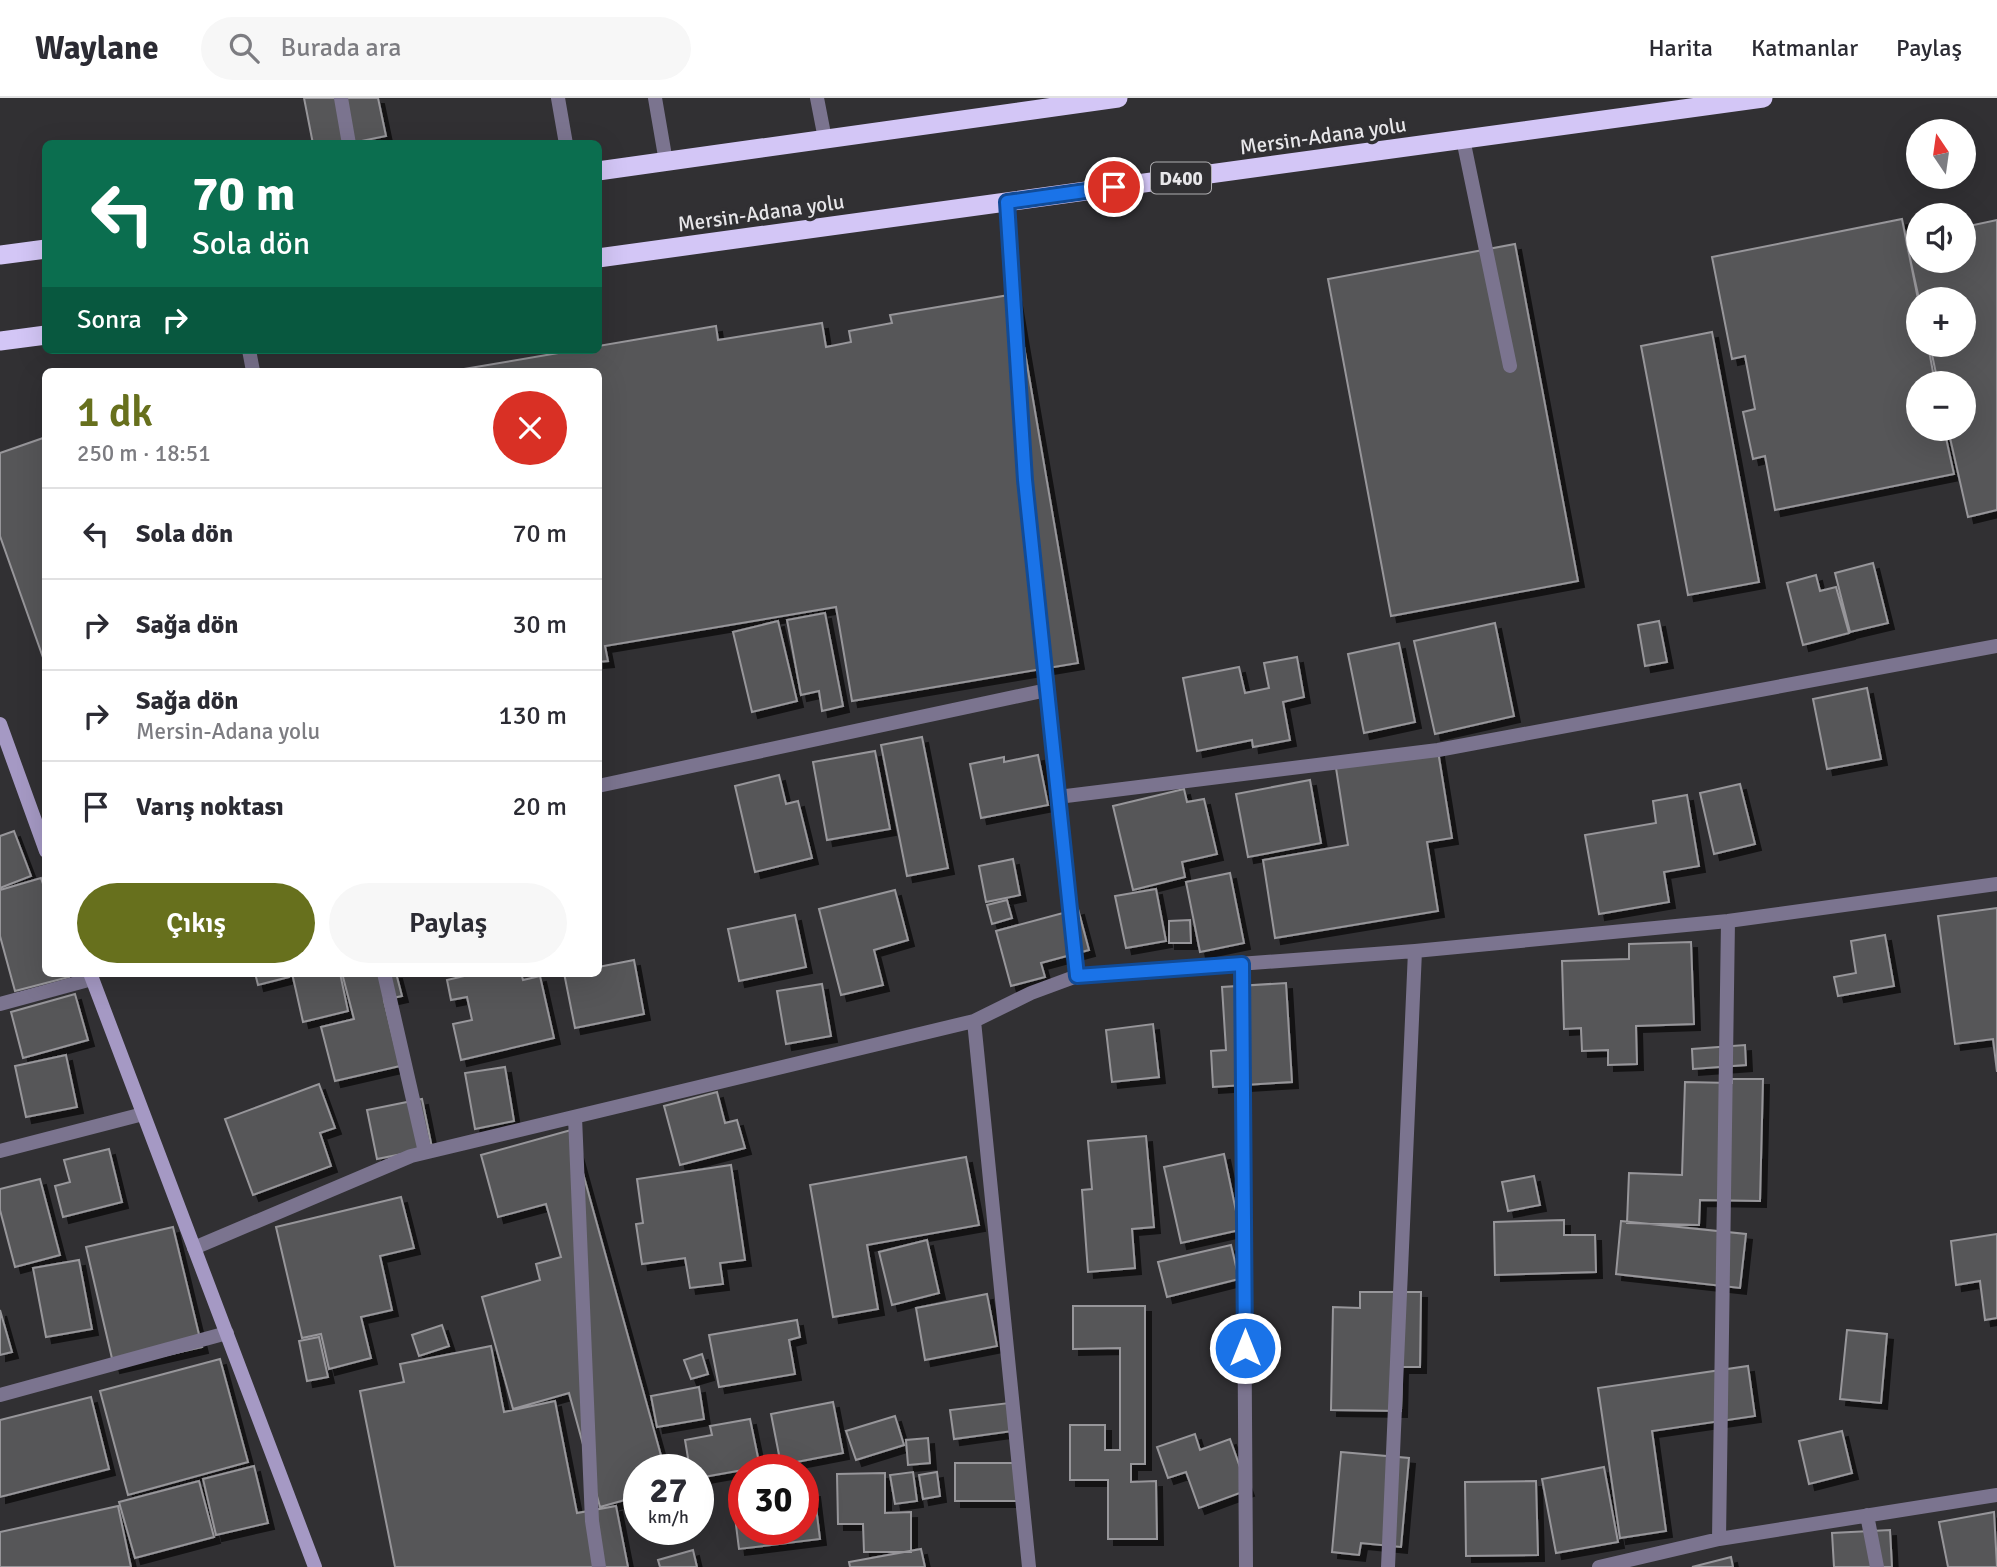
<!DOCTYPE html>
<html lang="tr">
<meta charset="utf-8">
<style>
body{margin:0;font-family:Signika,sans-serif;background:#f7f7f7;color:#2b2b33;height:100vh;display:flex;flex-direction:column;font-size:26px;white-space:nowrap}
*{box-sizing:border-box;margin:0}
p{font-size:23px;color:#7c7c81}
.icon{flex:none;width:38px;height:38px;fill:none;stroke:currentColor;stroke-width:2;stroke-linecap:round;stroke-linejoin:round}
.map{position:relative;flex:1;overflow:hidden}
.side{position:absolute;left:42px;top:270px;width:560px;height:609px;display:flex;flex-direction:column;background:#fff;border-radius:10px;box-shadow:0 7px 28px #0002}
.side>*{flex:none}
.guide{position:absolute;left:42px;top:42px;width:560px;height:214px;border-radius:10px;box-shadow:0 7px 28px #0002;background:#0b6e4f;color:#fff;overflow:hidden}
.needle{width:46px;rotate:347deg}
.controls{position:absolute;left:1906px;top:21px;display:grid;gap:14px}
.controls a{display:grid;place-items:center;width:70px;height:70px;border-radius:50%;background:#fff;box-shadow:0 7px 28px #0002;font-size:35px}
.speed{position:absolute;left:623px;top:1356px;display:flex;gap:14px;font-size:35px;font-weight:700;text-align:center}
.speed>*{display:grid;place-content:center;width:91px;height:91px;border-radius:50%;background:#fff;box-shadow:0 7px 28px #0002;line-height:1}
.speed small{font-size:18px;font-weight:400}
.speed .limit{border:10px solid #d22;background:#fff;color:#111}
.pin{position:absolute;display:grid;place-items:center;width:60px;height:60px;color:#fff;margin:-30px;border:4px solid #fff;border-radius:50%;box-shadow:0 2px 7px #0007}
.me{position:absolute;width:77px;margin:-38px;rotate:0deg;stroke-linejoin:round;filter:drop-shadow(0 0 5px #0008)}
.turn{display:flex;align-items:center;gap:24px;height:147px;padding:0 35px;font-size:32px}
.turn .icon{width:91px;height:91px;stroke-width:2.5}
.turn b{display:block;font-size:49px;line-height:60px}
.then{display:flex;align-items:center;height:66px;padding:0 35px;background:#0003;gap:14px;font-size:26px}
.round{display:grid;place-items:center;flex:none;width:74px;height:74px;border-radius:37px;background:#f7f7f7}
.summary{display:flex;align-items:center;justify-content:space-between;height:119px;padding:0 35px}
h1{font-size:42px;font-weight:600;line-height:52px;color:#67701d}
.primary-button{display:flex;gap:14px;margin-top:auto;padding:14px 35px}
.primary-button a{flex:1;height:80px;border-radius:42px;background:#67701d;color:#fff;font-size:28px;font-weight:600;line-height:80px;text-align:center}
.primary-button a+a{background:#f7f7f7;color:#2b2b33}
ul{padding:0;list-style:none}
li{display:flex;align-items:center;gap:21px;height:91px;padding:0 35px;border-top:2px solid #e1e1e2}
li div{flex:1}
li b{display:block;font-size:26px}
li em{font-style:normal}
header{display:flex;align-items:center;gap:42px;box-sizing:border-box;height:98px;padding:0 35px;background:#fff;border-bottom:2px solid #e1e1e2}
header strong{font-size:33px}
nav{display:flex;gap:38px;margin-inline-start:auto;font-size:24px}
.search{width:490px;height:63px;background:#f7f7f7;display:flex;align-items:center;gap:18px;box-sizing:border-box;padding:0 24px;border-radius:38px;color:#7c7c81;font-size:26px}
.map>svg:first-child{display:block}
.building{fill:#575659;stroke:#97969a;stroke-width:2;filter:url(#shadow)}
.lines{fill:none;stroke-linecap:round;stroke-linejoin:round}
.minor{stroke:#7b748f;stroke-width:14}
.secondary{stroke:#a599c4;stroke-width:14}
.trunk{stroke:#d3c6f6;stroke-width:19}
.route-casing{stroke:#114b97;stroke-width:18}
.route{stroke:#1a73e8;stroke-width:12}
.labels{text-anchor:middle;stroke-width:7;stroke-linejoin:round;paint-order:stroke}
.shield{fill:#313033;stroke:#b0afb2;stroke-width:2}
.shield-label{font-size:19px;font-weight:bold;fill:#e7e6e9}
.street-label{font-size:21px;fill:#e7e6e9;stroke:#313033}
</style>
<header>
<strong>Waylane</strong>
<div class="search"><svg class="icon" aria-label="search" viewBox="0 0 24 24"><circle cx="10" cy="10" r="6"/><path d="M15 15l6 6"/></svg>Burada ara</div>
<nav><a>Harita</a><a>Katmanlar</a><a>Paylaş</a></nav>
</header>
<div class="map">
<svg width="1997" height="1469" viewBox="0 0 1997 1469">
<defs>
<filter id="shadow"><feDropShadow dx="6" dy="6" stdDeviation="0" flood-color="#0009"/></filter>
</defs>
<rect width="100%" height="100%" fill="#313033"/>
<!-- building -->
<path class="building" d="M304,0h74l8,38 -39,8h-34z
M1902,121l16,80v46h10l7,38h-17v46h26l10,45 -179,36 -10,-54 -12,3 -10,-47 12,-3 -10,-53 -13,3 -20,-102z
M1997,122v290l-29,7 -20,-88h16v-46h-26l-8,-38h34v-46h-45l-13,-59 12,-2v23h46v-34z
M1515,146l63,337 -187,35 -63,-337z
M1015,196l63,369 -226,38 -16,-94 -231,39 3,15 -10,1v-291h-146l124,-21h22v-4l118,-20 2,14 104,-17 4,24 25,-5 -2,-11 43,-8 -2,-8z
M1712,234l47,250 -71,13 -47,-249z
M46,339v229l-46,-130v-83z
M1873,465l15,60 -38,9 -15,-59z
M1816,477l4,16 16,-4 13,46 -46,12 -16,-62z
M825,515l18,93 -21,5 -3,-20 -18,4 -14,-75z
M778,523l19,80 -45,11 -19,-80z
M1659,523l8,41 -22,4 -7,-41z
M1495,525l19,93 -79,18 -21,-93z
M1399,545l16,79 -51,11 -16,-79z
M1297,559l7,40 -21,5 7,38 -37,7 -1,-7 -55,11 -14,-73 56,-11 6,26 24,-5 -5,-25z
M1867,590l14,71 -54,10 -14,-70z
M922,639l26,131 -41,8 -26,-131z
M875,653l15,78 -63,11 -14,-78z
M1438,653l14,87 -25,4 11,69 -163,27 -12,-78 85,-15 -12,-77z
M1038,657l10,50 -67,13 -11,-54 34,-7v5z
M779,677l7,29 12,-3 14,57 -57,14 -20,-86z
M1310,682l11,63 -73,14 -12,-63z
M1740,686l15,60 -41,10 -14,-61z
M1184,691l3,13 17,-3 13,55 -35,8 3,15 -52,13 -20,-84z
M1687,697l12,71 -35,6 5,30 -70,12 -14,-79 71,-12 -3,-22z
M14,733l17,45 -31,12v-52z
M1013,761l7,36 -34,7 -7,-36z
M1230,775l14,70 -44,9 -14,-70z
M41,780l5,15v80h22l1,4 -54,14 -15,-55v-46z
M1156,791l10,52 -40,7 -11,-52z
M895,792l13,50 -34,10 9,35 -42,10 -22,-86z
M1007,802l5,18 -20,6 -5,-19z
M1997,810v164l-4,-33 -38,5 -17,-128z
M1078,811l11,41 -48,13 4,14 -34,9 -15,-55z
M795,817l11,52 -67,14 -11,-52z
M1190,822l1,23h-22v-22z
M1885,837l9,51 -56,10 -4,-19 22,-4 -5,-32z
M1691,844l3,82 -58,2 1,38 -29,1v-15l-26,1 -1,-23 -17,1 -2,-68 67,-2v-15z
M634,862l10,54 -69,14 -11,-55h34v-6z
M255,875h33l1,4 -31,8z
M292,875h48l8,38 -45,11z
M342,875h54l6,23 -18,4 16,66 -65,15 -14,-54 33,-8z
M477,875h44l2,7 17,-4 14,62 -93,22 -8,-36 19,-4 -5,-23 -16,3 -4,-20z
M1286,885l6,99 -79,5 -2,-36 15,-1 -4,-63z
M822,886l9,52 -45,8 -9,-53z
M75,896l13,46 -65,18 -12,-46z
M1153,926l6,53 -47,5 -6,-52z
M1745,947l1,20 -53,4 -1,-20z
M66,957l11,52 -51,10 -11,-51z
M505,969l9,54 -39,8 -10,-56z
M1732,981h31l-3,122 -60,-1 -1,25 -72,-2 2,-50 53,2 3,-93 47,1z
M319,986l16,44 -15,5 11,33 -78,29 -28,-76z
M717,994l8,31 12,-3 8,28 -65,17 -16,-59z
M422,1001l10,49 -55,11 -10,-49z
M571,1032l94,340h-26v26l-39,11 -31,-114 -56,16 -31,-112 58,-17 -4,-16 25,-7 -15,-53 -48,13 -17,-62z
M1146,1038l8,91 -22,2 3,39 -47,4 -6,-82 10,-1 -4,-48z
M109,1051l13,53 -59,15 -8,-31 15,-4 -6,-22z
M1224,1056l16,76 -59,13 -17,-76z
M966,1059l13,68 -112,20 11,64 -45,8 -23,-132z
M731,1067l14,95 -25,3 3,21 -33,4 -5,-30 -43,6 -6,-40 7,-1 -6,-44z
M1534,1078l6,29 -32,6 -6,-29z
M40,1081l20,76 -45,12 -15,-57v-21z
M401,1099l13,51 -34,8 12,54 -31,7 10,41 -42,11 -8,-35 -19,4 -26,-111z
M1564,1122v15h31l1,37 -101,3 -1,-53z
M1621,1123l125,13 -6,54 -124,-14z
M173,1129l29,120 -88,20 -28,-120z
M1997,1136v84l-12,2 -5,-39 -24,4 -5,-44z
M927,1142l12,53 -47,12 -13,-53z
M1231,1147l8,34 -72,18 -9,-35z
M79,1162l13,69 -46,8 -13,-69z
M1360,1194h61l-1,75h-18l-1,44 -70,-1 2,-103 27,1z
M987,1196l10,52 -72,14 -9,-52z
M1073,1208h72v158h-14v18l25,-1 1,58h-49v-59h-38v-55h35v25h15v-102l-47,1z
M0,1212l12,42 -12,3z
M797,1222l3,17 -11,3 6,34 -76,13 -10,-52z
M442,1227l7,21 -30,10 -7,-21z
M1847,1232l40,4 -6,69 -41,-4z
M319,1239l9,40 -21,4 -8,-40z
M491,1248l13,66 51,-11 22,112 39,-7 12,61h-233l-35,-176 44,-9 -4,-18z
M702,1256l6,20 -17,5 -7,-19z
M220,1261l28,103 -120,33 -28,-104z
M1748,1268l7,50 -103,15 14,100 -46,7 -22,-150z
M699,1289l5,32 -47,8 -6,-31z
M91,1299l18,72 -109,28v-77z
M833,1304l10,51 -62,12 -10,-51z
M1009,1305l4,28 -59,8 -4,-29z
M895,1318l9,29 -48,15 -10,-29z
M750,1321l10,48 -62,11v-8h-8l-5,-30 27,-5 -2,-9z
M1842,1333l10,42 -43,11 -10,-43z
M1195,1336l5,16 30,-11 18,51 -49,18 -13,-36 -18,6 -11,-31z
M928,1340l2,25 -22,2 -2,-25z
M1341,1354l68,6 -8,89 -40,-4 -2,12 -27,-3z
M955,1365h62v38h-62z
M254,1368l14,57 -52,12 -13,-56z
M1604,1369l14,75 -62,11 -14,-74z
M913,1374l4,29 -22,3 -5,-29z
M937,1374l3,24 -17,3 -4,-24z
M885,1375v40l26,-1v40h-47l-1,-28h-25l-1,-50z
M199,1383l15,56 -79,21 -16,-56z
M1536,1383l2,74 -72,1 -1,-74z
M814,1393l6,48 -81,10 -6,-48 11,-2v31h59v-38z
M118,1408l13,61h-131v-35z
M1994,1414l3,55h-49l-9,-45z
M1890,1432l2,37h-58l-2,-34z
M921,1451l4,18h-75l-1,-5z
M693,1452l4,17h-37l-2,-7z
M1731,1459l2,10h-41z"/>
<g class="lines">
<!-- minor -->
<path class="minor" d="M341,0l8,46
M558,0l8,46
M655,0l11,64
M817,0l8,41
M1463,41l47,227
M1007,104l18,278 52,496
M249,252l4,21
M598,688l449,-96
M1058,699l380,-47 559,-104
M1242,866l4,603
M384,875l41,179
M0,906l92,-25
M974,923l55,546
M575,1019l17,404 7,46
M0,1053l143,-37
M194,1150l217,-92 563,-135 57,-28 46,-17 338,-25 313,-30 269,-37
M0,1297l227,-62
M1867,1417l10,52
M1719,1441l9,-618
M1388,1469l27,-616
M1599,1469l120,-28 278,-44"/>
<!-- secondary -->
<path class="secondary" d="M0,626l46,127
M90,875l225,594"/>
<!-- trunk -->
<path class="trunk" d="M598,73l520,-73
M0,157l46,-6
M598,160l1165,-160
M0,243l46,-6"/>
</g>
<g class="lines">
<!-- route casing -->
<g class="route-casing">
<path id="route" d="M1114,89l-107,15 18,278 52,496 165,-12 3,384"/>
</g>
<!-- route -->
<use href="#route" class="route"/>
</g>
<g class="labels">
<!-- shield labels -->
<rect class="shield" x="1151" y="64.5" width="60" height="31" rx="5"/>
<g class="shield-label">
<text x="1181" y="87">D400</text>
</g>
<!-- street labels -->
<g class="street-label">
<text transform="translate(1323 38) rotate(-8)" y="7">Mersin-Adana yolu</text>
<text transform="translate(761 115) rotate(-8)" y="7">Mersin-Adana yolu</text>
</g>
</g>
</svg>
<div class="controls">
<a><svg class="needle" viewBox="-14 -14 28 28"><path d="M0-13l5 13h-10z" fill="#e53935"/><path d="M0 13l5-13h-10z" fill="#7c7c81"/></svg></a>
<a><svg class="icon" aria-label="sound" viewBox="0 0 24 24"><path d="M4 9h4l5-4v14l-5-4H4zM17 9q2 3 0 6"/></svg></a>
<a>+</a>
<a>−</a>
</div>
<div class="speed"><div>27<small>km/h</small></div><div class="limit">30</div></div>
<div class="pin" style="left:1114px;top:89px;background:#d93025"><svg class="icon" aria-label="arrive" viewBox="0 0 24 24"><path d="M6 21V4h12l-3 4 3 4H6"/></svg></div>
<svg class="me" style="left:1245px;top:1250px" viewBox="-20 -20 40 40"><circle r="17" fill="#1a73e8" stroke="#fff" stroke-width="3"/><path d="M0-11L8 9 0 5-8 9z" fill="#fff"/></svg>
<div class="guide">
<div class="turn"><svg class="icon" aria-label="left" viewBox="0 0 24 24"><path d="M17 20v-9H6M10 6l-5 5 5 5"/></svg><div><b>70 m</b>Sola dön</div></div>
<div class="then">Sonra<svg class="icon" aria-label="right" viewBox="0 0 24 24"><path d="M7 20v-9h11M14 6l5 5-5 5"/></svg></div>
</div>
<section class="side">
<div class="summary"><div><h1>1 dk</h1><p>250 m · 18:51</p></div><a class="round" style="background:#d93025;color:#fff"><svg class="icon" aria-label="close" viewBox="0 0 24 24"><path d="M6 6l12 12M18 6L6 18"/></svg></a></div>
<ul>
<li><svg class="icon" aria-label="left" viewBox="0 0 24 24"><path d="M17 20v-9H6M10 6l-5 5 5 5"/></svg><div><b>Sola dön</b></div><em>70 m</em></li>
<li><svg class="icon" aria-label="right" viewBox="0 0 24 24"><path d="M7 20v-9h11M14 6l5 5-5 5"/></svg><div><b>Sağa dön</b></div><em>30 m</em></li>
<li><svg class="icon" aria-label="right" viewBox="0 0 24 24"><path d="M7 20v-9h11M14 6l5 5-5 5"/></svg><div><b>Sağa dön</b><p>Mersin-Adana yolu</p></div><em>130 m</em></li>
<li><svg class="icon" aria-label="arrive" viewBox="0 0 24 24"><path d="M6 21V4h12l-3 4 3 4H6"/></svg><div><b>Varış noktası</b></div><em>20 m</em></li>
</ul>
<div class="primary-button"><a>Çıkış</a><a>Paylaş</a></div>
</section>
</div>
